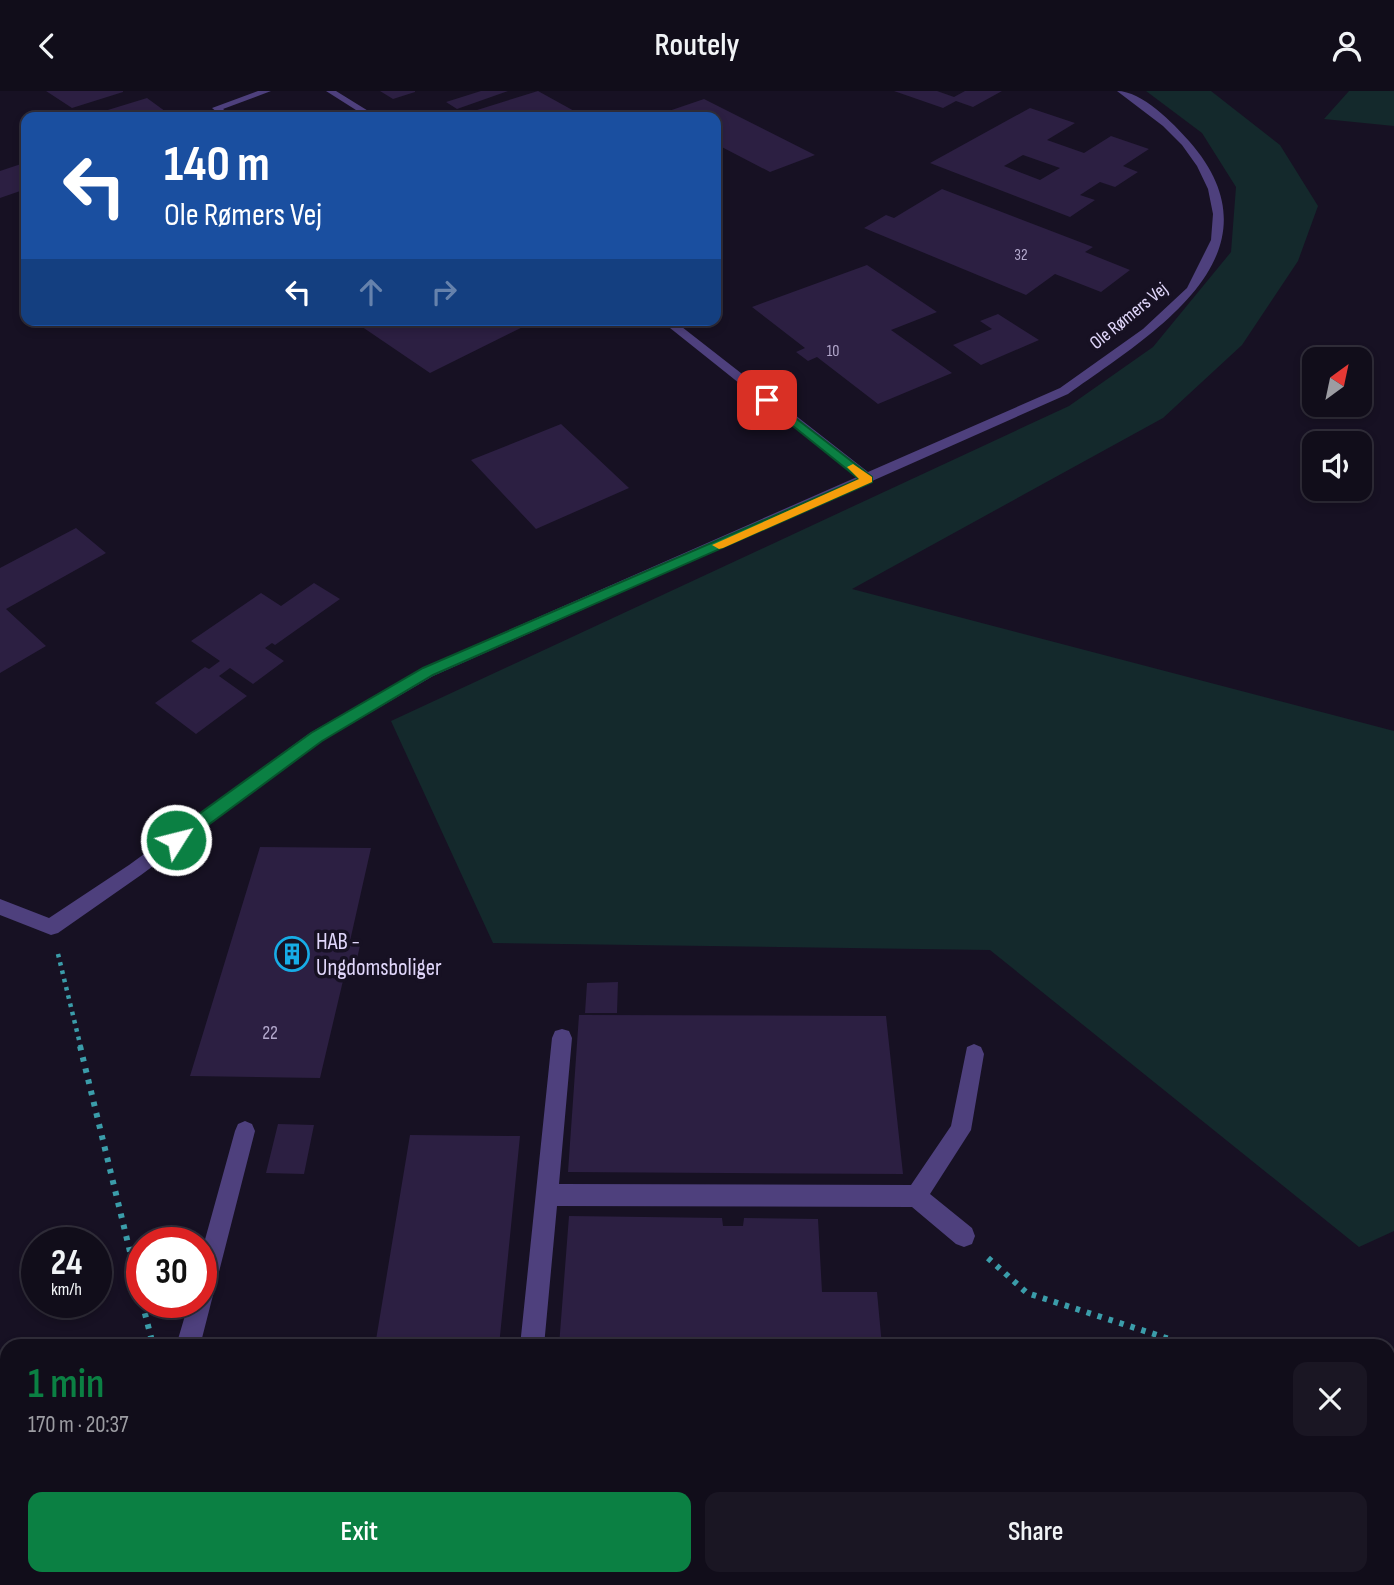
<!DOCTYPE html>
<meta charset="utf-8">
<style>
body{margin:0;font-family:"Sofia Sans Condensed",sans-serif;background:#1a1623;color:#f1f3f6;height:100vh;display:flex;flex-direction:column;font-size:26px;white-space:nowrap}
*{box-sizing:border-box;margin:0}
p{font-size:23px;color:#9c9ca2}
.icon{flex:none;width:38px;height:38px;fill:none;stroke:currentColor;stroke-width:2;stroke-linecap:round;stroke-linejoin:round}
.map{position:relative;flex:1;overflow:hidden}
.side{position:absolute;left:0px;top:1248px;width:1395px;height:247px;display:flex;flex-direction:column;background:#110d1a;border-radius:21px 21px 0 0;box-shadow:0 4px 10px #0003,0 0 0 2px #302d39}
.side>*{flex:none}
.hud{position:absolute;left:21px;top:21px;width:700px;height:214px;border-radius:14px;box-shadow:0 4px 10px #0003,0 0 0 2px #302d39;background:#1a4fa0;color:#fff;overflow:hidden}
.needle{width:46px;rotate:33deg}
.fabs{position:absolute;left:1302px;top:256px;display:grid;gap:14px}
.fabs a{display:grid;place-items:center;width:70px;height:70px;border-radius:14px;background:#110d1a;box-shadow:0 4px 10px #0003,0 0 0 2px #302d39;font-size:35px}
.speed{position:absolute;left:21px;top:1136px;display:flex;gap:14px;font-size:35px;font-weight:700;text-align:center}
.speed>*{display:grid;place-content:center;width:91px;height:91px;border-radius:50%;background:#110d1a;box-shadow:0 4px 10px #0003,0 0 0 2px #302d39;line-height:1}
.speed small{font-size:18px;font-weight:400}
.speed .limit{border:10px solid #d22;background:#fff;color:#111}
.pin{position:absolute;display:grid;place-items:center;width:60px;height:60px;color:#fff;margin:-30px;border-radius:14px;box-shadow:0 4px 10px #0006}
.me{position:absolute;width:77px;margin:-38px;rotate:54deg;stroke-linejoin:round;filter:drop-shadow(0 0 5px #0008)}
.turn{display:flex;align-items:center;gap:24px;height:147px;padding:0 28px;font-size:32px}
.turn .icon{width:91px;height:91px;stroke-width:2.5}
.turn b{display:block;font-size:49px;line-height:60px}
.lanes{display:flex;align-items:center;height:66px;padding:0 28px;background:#0003;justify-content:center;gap:35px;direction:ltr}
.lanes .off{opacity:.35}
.round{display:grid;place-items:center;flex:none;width:74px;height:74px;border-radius:14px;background:#1a1623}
.headline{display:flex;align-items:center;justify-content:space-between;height:119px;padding:0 28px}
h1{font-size:42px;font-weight:600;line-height:52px;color:#0b8043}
.button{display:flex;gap:14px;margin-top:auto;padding:14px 28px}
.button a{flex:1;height:80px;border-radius:14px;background:#0b8043;color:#fff;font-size:28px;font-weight:600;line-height:80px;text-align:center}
.button a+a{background:#1a1623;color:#f1f3f6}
header{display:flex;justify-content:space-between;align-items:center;height:91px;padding:0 28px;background:#110d1a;font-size:32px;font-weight:600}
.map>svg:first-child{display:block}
.green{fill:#14292c}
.building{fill:#2c1f42;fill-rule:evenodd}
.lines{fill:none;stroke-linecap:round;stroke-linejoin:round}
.path-far1{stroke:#3b9daa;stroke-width:4.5;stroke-dasharray:3.5 5;stroke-linecap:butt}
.path{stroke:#3b9daa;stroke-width:6;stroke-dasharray:4.5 7;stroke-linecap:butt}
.minor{fill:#4e407d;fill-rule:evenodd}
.route{fill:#0b8043;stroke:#07532c;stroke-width:2}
.slow{fill:#f59e0b}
.labels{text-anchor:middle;stroke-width:7;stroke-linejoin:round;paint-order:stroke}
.far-number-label{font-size:16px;fill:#b4a9cd}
.far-street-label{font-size:19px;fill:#e1d7fb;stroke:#171123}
.number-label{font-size:19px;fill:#b4a9cd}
.poi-label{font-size:23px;fill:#e1d7fb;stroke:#171123;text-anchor:start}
</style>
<header><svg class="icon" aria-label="back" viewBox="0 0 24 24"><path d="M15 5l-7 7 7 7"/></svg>Routely<svg class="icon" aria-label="person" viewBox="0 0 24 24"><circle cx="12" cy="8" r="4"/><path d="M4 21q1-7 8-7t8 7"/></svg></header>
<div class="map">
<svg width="1394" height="1494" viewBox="0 0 1394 1494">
<rect width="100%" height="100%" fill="#171123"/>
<!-- green -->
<path class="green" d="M1146,0h65l69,54 38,61 -20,55 -56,84 -79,73 -311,171 542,142v500l-35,16 -369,-297 -497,-7 -102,-222 678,-315 84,-59 78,-95 5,-65 -34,-54z
M1349,0h45v35l-70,-7z"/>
<!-- building -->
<path class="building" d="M46,0h77v1l-51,16z
M380,0h35v1l-22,7z
M481,0h27l-51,18 -11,-7z
M538,0l47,26h-120l-4,-2z
M894,0h43l17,6 11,-6h37l-29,16 -17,-6 -13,7z
M147,7l26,19h-88z
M704,8l111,56 -45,17 -54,-28v-27h-57l3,-1 -2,-2z
M1030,17l45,15 -28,17 37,13 27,-17 38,13 -26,17 15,6 -23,15 -15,-5 -20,13 15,5 -25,17 -140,-54zM1023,64l37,13 -20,12 -36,-14z
M24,72l2,26 -26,9v-27z
M942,98l151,58 -8,5 45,18 -29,22 -46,-18 -29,21 -162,-67 22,-13 8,3z
M867,174l70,47 -46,18 61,43 -74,31 -61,-47 -9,4 -12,-9 9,-4 -53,-41z
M998,223l41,26 -58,25 -28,-20 39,-16 -12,-8z
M352,229h185l-107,53z
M561,333l68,64 -93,41 -65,-69z
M76,437l30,25 -100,56 40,37 -46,27v-105z
M314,492l26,16 -65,46 -3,-2 -7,5 19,13 -31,23 -23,-16 -11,8 28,20 -51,38 -41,-31 50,-36 4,2 11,-8 -29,-20 70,-48 20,13z
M260,756l111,1 -21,93h11l-6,27h-9l-26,110 -130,-2z
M618,891l-1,31h-32l2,-30z
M579,924l307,1 17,158 -335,-2z
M278,1033l36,1 -10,49 -38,-1z
M410,1044l110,1 -21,210h-124z
M569,1125l153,2 1,8h20l1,-8 74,1 4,73h55l5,54h-323z
M420,1488h76v6h-77z
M686,1488h636l2,6h-638z"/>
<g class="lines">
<!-- path-far1 -->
<path class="path-far1" d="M58,863l23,94"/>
<!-- path -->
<path class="path" d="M80,955l62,255
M988,1167l39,35 164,53
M142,1211l10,39
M1388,1470l6,19"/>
<!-- minor -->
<path class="minor" d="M258,0h13l-48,18 10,8h-10l-11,-9z
M326,0h10l42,26h-11z
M1117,0c25,0 56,32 72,50 100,114 -39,194 -121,253l-635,282 -111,65 -181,134 -83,58 -7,2 -51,-20v-16l49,19 80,-53 181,-132 113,-65 434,-191 -197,-157h13l195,152 192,-84 83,-59 44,-41 24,-48 2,-26 -5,-25 -11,-23 -15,-21 -19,-19z
M562,938l7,2 3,7 -13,146 352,1 40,-59 16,-79 7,-3 7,3 3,7 -13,76 -41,64 42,34 3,8 -3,8 -8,3 -8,-3 -44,-37 -355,-1 -13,140h-24l32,-308 3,-7z
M245,1030l7,3 3,7 -55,215h-24l13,-44h12v-48l34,-123 3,-7z
M117,1488h26l-2,6h-26z"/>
</g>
<!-- route -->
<path class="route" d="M767,305l105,81v5l-439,193 -111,66 -141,104h-11l-2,-5 2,-5 141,-102 112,-65 436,-189 -96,-77 -2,-2z"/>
<!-- slow -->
<path class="slow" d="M853,373l19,13v5l-149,66 -4,1 -7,-4 147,-66 -12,-12z"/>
<!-- icons -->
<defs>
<g id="building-ring" transform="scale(1.75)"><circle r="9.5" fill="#171123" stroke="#17ace6" stroke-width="1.5"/><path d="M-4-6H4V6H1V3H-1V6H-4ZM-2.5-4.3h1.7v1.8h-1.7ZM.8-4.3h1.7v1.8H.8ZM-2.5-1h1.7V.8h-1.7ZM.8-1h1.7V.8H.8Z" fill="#17ace6"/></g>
</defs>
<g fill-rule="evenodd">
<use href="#building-ring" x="292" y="863"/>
</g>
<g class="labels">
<!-- far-number labels -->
<g class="far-number-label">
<text x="1021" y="169">32</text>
<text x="833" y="265">10</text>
</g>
<!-- far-street labels -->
<g class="far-street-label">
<text transform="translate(1128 224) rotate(-39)" y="7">Ole Rømers Vej</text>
</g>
<!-- number labels -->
<g class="number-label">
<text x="270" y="948">22</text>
</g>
<!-- poi labels -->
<g class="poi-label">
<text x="316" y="858">HAB -<tspan x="316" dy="26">Ungdomsboliger</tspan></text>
</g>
</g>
</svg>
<div class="fabs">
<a><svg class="needle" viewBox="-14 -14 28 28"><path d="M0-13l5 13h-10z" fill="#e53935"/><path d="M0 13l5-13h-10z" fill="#9c9ca2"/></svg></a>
<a><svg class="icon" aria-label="sound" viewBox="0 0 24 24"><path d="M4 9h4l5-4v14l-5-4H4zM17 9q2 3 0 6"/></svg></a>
</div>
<div class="speed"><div>24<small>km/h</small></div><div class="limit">30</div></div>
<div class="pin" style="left:767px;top:309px;background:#d93025"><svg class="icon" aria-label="arrive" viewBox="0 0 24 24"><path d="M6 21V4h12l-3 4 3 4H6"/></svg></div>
<svg class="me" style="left:176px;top:749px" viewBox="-20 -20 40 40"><circle r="17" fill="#0b8043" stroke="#fff" stroke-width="3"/><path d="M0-11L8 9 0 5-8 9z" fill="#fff"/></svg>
<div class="hud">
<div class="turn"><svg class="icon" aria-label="left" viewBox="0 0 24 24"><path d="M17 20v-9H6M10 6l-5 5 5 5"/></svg><div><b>140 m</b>Ole Rømers Vej</div></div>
<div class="lanes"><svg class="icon" aria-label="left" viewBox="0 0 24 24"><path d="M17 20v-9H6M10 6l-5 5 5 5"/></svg><svg class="icon off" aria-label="ahead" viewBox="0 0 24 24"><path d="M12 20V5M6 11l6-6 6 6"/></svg><svg class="icon off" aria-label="right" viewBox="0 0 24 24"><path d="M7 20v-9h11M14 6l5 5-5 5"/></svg></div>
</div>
<section class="side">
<div class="headline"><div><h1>1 min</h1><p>170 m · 20:37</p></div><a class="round"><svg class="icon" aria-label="close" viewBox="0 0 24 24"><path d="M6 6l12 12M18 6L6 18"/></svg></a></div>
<div class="button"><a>Exit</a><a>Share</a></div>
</section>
</div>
